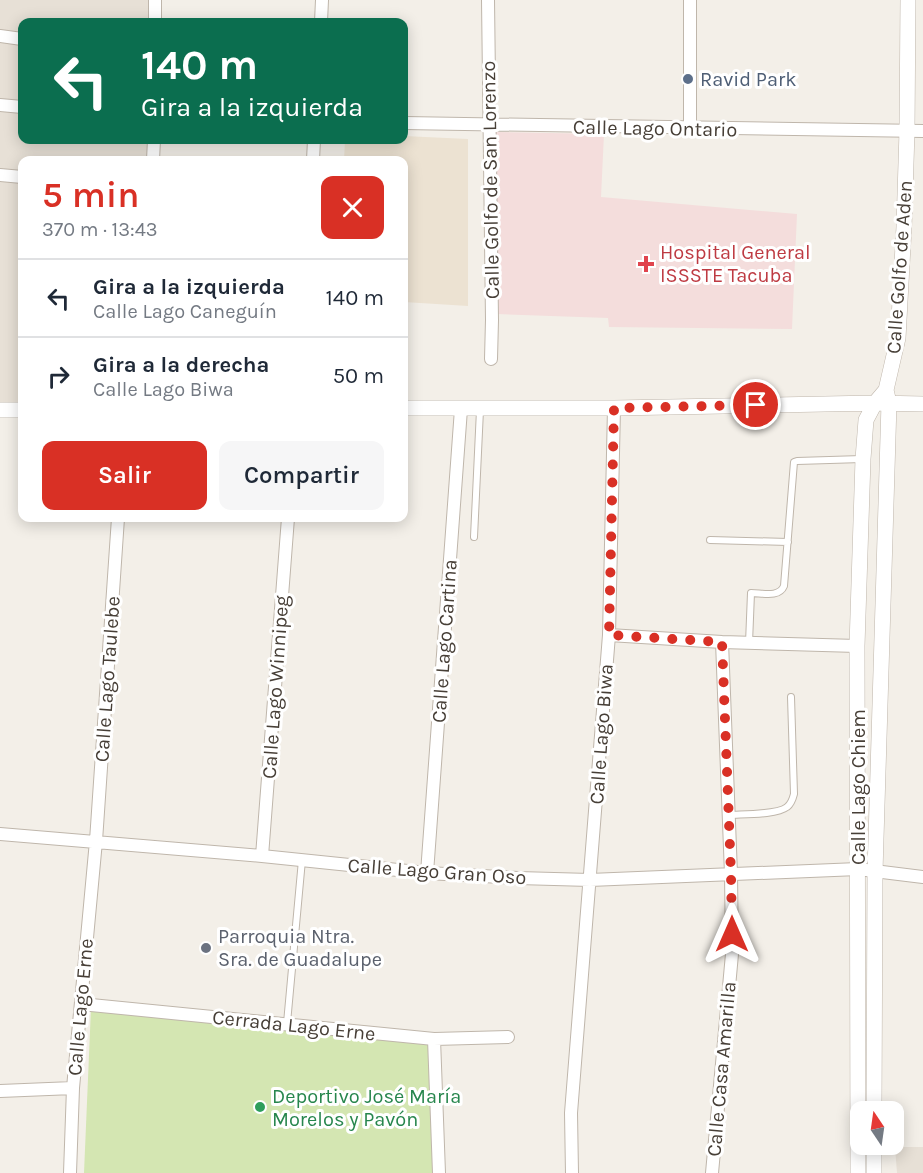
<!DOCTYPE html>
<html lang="es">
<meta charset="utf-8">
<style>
body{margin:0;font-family:Karla,sans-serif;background:#f6f6f7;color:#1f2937;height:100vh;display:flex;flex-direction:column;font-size:22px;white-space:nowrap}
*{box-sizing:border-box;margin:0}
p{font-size:20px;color:#747a83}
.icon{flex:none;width:33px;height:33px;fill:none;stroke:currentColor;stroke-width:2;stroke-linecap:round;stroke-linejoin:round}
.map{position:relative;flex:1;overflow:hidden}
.details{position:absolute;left:18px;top:156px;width:390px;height:366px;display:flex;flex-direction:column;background:#fff;border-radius:12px;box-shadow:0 3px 15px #0003}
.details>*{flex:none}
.guide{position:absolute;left:18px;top:18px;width:390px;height:126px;border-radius:12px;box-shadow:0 3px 15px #0003;background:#0b6e4f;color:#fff;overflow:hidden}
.needle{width:39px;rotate:347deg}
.fabs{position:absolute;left:850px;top:1101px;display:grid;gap:12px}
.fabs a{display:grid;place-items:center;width:54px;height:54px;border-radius:12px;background:#fff;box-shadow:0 3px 15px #0003;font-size:30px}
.pin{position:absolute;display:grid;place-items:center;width:51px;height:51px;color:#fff;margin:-26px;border:3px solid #fff;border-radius:50%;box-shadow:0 2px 6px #0007}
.me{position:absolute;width:66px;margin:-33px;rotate:0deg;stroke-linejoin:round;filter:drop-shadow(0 0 4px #0008)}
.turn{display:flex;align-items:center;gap:21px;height:126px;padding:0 24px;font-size:27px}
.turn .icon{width:78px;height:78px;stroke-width:2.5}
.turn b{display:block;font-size:42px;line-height:51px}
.round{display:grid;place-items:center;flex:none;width:63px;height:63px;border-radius:12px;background:#f6f6f7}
.headline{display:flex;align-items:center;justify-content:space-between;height:102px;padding:0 24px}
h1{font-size:36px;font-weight:600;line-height:45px;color:#d93025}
.primary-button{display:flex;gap:12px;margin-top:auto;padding:12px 24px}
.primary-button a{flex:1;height:69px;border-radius:12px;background:#d93025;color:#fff;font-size:24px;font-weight:600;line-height:69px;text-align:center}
.primary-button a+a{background:#f6f6f7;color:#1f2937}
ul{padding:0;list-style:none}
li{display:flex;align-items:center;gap:18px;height:78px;padding:0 24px;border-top:2px solid #e0e1e3}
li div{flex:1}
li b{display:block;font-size:22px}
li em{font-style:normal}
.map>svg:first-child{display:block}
.residential{fill:#e7e0d6}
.education{fill:#ece2d2}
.medical{fill:#f4dddc}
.green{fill:#d4e6b2}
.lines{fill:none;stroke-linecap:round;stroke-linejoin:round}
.service-casing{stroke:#bfb6ab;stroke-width:8}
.minor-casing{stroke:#bfb6ab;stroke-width:14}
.tertiary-casing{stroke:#bfb6ab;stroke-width:16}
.service{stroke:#fff;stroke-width:6}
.minor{stroke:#fff;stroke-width:12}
.tertiary{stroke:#fff;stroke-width:15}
.route{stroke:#d93025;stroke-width:10;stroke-dasharray:0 18}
.service-dot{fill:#5c6f8a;stroke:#fff;stroke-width:2}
.health-dot{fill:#e0444e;stroke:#fff;stroke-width:2}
.worship-dot{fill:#6b7280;stroke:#fff;stroke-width:2}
.leisure-dot{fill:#2e9e5b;stroke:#fff;stroke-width:2}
.labels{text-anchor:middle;stroke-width:6;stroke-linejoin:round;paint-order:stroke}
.service-label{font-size:20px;fill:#4e5e75;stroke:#fff;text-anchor:start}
.street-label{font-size:20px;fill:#473f37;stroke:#fff}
.health-label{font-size:20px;fill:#be3a42;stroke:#fff;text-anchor:start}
.worship-label{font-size:20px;fill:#5b616d;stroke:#fff;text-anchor:start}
.leisure-label{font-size:20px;fill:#27864d;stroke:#fff;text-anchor:start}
</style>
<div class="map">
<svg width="923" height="1173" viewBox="0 0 923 1173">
<rect width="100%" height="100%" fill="#f3efe8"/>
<!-- residential -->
<path class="residential" d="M0,0h150v22h-128v12l-22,-3z
M0,41l22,3v58l-22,-2z
M0,109l22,2v29h128l-1,20h-127v11l-22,-1z
M0,181l22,1v223h-22z
M895,1147h28v26h-26z"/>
<!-- education -->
<path class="education" d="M404,136l64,3v167l-64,-4v-142h-60l1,-20h59z"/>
<!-- medical -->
<path class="medical" d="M496,132l108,2 -3,63 196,17 -5,115 -183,-2 -1,-9 -111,-4z"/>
<!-- green -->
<path class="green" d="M91,1008l340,32 5,133h-352z"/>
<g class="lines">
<!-- service casing -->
<g class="service-casing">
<path id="service" d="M474,537l6,-127
M710,540l78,2
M749,643l2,-50c11,0 28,5 33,-7l10,-124 3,-1 65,-2
M729,815c14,-1 48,0 58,-8 4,-3 6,-9 7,-13l-3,-97
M287,1023l15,-163"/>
</g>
<!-- minor casing -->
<g class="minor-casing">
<path id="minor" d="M488,0l4,320 -1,39
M155,22v-22
M321,22l1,-22
M0,36l22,3
M0,105l22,2
M404,123l519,8
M690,128v-128
M153,160l1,-20
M313,160l1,-20
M0,175l22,2
M609,635l113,7 135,4
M0,834l262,22 165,17 91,5 72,2 268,-11 65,8
M262,856l26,-338
M427,873l34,-464
M81,1004l353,35 74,-2
M434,1039l5,134
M0,1091l73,-3
M70,1173l3,-85 23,-247 22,-323
M572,1173l-1,-60 38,-478 5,-227
M712,1173l20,-219 -1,-80 -9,-232"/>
</g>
<!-- tertiary casing -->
<g class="tertiary-casing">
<path id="tertiary" d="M404,408h210l261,-5 48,1
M0,410h22
M874,1112l1,-240 14,-469 -3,-13 12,-52 6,-111 3,-96 1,-131
M874,1144v29
M858,1173l-1,-527 6,-187 3,-39 9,-17 11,-13"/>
</g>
<!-- service -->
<use href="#service" class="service"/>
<!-- minor -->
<use href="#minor" class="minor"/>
<!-- tertiary -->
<use href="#tertiary" class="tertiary"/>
</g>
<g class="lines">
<!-- route -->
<path class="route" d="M732,934l-1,-60 -9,-232 -113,-7 5,-227 142,-3"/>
</g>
<!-- markers -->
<circle class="service-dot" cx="688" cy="79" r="6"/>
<path class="health-dot" d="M643 255h6v6h6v6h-6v6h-6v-6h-6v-6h6z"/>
<circle class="worship-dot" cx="206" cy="948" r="6"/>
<circle class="leisure-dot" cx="260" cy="1107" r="6"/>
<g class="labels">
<!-- service labels -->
<g class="service-label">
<text x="700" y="86">Ravid Park</text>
</g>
<!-- street labels -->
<g class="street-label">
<text transform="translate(655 128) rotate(1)" y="7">Calle Lago Ontario</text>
<text transform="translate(490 180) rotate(-91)" y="7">Calle Golfo de San Lorenzo</text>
<text transform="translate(899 267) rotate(-86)" y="7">Calle Golfo de Aden</text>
<text transform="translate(444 641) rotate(-86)" y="7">Calle Lago Cartina</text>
<text transform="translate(107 679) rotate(-86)" y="7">Calle Lago Taulebe</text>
<text transform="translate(275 687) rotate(-86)" y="7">Calle Lago Winnipeg</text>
<text transform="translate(601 734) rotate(-86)" y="7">Calle Lago Biwa</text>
<text transform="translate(858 787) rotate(-90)" y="7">Calle Lago Chiem</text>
<text transform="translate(437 871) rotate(4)" y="7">Calle Lago Gran Oso</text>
<text transform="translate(80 1007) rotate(-85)" y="7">Calle Lago Erne</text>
<text transform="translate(294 1025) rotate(6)" y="7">Cerrada Lago Erne</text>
<text transform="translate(721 1069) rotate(-85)" y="7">Calle Casa Amarilla</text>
</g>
<!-- health labels -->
<g class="health-label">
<text x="660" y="259">Hospital General<tspan x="660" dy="23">ISSSTE Tacuba</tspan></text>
</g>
<!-- worship labels -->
<g class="worship-label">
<text x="218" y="943">Parroquia Ntra.<tspan x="218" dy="23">Sra. de Guadalupe</tspan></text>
</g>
<!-- leisure labels -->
<g class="leisure-label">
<text x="272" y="1103">Deportivo José María<tspan x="272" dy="23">Morelos y Pavón</tspan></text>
</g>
</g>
</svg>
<div class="fabs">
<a><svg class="needle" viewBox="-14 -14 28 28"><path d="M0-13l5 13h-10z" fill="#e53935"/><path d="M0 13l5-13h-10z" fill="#747a83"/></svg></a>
</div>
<div class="pin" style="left:756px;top:405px;background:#d93025"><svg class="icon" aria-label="arrive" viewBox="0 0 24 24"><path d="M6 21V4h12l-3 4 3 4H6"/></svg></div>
<svg class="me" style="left:732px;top:934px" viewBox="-20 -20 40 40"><path d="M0-17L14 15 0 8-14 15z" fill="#d93025" stroke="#fff" stroke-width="4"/></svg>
<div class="guide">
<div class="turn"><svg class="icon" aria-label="left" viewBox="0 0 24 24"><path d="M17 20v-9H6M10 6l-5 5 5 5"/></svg><div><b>140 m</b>Gira a la izquierda</div></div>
</div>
<section class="details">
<div class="headline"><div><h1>5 min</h1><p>370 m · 13:43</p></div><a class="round" style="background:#d93025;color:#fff"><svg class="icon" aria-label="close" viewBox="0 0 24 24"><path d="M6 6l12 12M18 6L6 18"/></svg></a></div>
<ul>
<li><svg class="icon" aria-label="left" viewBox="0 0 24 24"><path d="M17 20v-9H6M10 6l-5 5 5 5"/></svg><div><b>Gira a la izquierda</b><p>Calle Lago Caneguín</p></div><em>140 m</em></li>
<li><svg class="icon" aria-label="right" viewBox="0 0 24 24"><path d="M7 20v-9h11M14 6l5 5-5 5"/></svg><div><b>Gira a la derecha</b><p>Calle Lago Biwa</p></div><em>50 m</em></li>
</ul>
<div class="primary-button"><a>Salir</a><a>Compartir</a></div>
</section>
</div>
